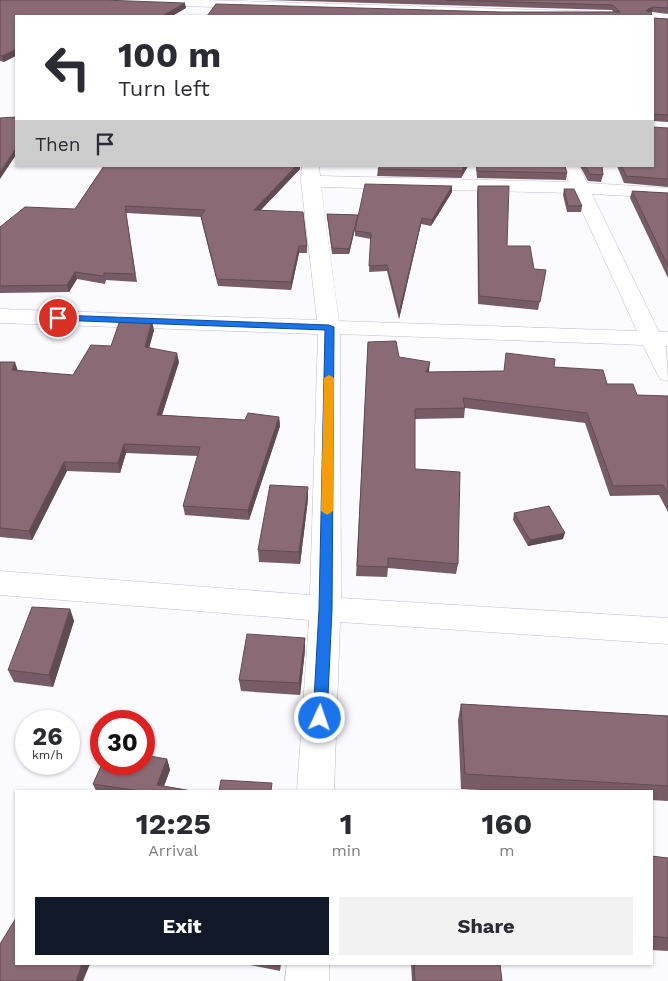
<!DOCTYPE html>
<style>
body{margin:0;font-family:"Work Sans",sans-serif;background:#f2f2f3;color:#2b2b33;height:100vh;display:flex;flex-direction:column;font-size:19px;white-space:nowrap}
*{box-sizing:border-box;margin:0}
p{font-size:16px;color:#7c7c81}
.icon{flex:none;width:28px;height:28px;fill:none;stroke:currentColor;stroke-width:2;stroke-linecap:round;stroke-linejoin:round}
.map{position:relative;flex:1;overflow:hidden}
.panel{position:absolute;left:15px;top:790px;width:638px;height:175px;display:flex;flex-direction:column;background:#fff;border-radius:0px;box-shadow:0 1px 4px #0004}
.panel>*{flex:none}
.banner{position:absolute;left:15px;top:15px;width:639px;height:152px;border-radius:0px;box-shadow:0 1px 4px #0004;background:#fff;color:#2b2b33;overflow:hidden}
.speed{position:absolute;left:15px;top:710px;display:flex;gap:10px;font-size:25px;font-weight:700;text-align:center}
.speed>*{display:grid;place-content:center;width:65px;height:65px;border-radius:50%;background:#fff;box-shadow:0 1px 4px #0004;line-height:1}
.speed small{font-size:12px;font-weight:400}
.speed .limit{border:8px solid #d22;background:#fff;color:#111}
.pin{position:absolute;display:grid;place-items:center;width:42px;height:42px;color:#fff;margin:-21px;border:2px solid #fff;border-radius:50%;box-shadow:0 1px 5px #0007}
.me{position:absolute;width:55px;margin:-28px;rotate:3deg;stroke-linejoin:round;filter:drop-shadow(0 0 4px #0008)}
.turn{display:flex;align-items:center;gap:18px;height:105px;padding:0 20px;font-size:22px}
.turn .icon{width:65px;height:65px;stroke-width:2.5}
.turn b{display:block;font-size:35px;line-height:42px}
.then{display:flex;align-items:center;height:48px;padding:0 20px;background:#0003;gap:10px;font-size:19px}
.eta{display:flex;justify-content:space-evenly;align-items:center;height:85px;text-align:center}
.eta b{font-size:30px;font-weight:700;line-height:35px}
.primary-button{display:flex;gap:10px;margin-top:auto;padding:10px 20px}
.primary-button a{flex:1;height:58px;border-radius:0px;background:#111827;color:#fff;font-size:20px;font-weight:700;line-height:58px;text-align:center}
.primary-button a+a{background:#f2f2f3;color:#2b2b33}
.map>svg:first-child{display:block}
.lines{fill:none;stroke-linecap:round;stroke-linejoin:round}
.minor-casing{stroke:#bfb9d2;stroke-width:1}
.minor{fill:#fff;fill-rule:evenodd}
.wall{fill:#775c65}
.shaded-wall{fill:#614b52}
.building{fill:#8a6b75;stroke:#614b52}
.route{fill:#1a73e8;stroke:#114b97}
.slow{fill:#f59e0b}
</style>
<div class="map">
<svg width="668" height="981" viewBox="0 0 668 981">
<rect width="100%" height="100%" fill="#fbfaff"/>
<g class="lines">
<!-- minor casing -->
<g class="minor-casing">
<path id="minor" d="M80,0h122l409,12 6,4h-117l-414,-13z
M302,166h17l1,10 249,6 -7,-16h17l8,17 81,5v10l-76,-4 67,138h9v14h-2l2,35 -8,-2 -17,-34 -303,-11 1,264 327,20v26l-328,-22 -6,169h-37l12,-171 -309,-25v-24l310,24 8,-261 -318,-11v-14l317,11 -16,-139zM321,187l253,6 63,138 -298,-10z
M287,964h42v17h-44z"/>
</g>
<!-- minor -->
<use href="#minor" class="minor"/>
</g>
<!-- wall -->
<path class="wall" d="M0,0l186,8 -14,8h-156l-12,46 -4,-1z
M265,0h403v14l-16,-2h-151h112l-1,-2z
M652,18l16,1v103l-16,-1z
M668,128v59l-44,-4 -7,-17h35z
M104,166h196v3l-39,41 46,36v7h-8l-8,37 -73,-4 -16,-63 -1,-6 -75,-4 11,69 -31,-2 -1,4 -28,-5 -8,13 -69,1v-66l75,-18z
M380,166h88l-7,12 -84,-2 1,-7z
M476,166h89l2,7 -1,7 -89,-2z
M580,166h22l1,9 -2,7 -13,-1z
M452,186v6l-21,34 -10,-2 -22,95 -12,-48 -18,1 2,-33 -16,-3v-5z
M478,186l29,60 27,23 12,1 -8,40 -60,-6 -1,-111z
M564,189l18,17 -1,6h-14l-4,-17z
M632,191l36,2v85l-38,-80z
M327,214l31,1 -9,39h-17z
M154,330l-5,17 30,15 -17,53 83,5 34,-3 1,9 -31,94 -64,-5 -2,-9 15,-50 -72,-3 -6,20 -53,-2 -35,69 -32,-3v-175l18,9 55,4 38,-29z
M368,342l61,30 75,-1 50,-4 83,28 31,1v116l-9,-17 -49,1 -25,-73 -120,-15 -1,10 -49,1v50l43,95 -2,10 -68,-6 -1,9 -31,-1z
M308,499l-8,65 -41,-2 -1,-12z
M514,513l49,26 -35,7 -15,-26z
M70,609l4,12 -21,66 -39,-5 -6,-12z
M305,638v12l-5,45 -59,-4 -2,-11z
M461,704l207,12v85l-17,-1v-9h-154l-36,-2 -3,-69z
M167,759l3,11 -6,16 28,5h-96l-3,-7z
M651,856l17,2v93l-17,-1z
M245,964h36l-1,7z
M411,964h89l2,17h-90z"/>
<!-- shaded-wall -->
<path class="shaded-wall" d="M185,3l1,5 -14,8h-10z
M653,7l-1,5 -6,2v-3l2,-2z
M16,49v7l-12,6 -2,-6z
M16,148v7l-16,24v-7z
M296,166h4v3l-46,48v-7z
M464,166h4l-7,12 1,-7z
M452,186v6l-21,34 1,-6z
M358,215l-1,6 -8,33v-5z
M422,218l-1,6 -22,95v-6z
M299,246v7l-8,37v-8z
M75,272l2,7 -8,13 -2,-7z
M152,321l2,9 -7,26 -2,-9z
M177,353l2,9 -20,62 -2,-9z
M15,362l3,9 -6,-1z
M430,362l-1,10h-3z
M279,417l1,9 -31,94 -1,-10z
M124,444l2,9 -6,20 -2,-10z
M64,462l3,9 -35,69 -3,-9z
M308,487v12l-8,65 -1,-12z
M565,533l-2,6 -35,7 2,-6z
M70,609l4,12 -21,66 -4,-12z
M305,638v12l-5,45 -1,-12z
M167,759l3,11 -8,21 -5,-6z
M82,964h8l-7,17h-7z"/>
<!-- building -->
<path class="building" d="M0,0h102l83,3 -23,13h-146v33l-14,7 -2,-1z
M445,0h223v8l-15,-1 -5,2 -2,2 5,1 1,4h-445l9,-12 285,8h119l-7,-7z
M652,18l16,1v96l-16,-1z
M16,117v31l-16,24v-54z
M652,127l16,1v51l-42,-3 -4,-10h30z
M104,166h192l-42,44 49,2 4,34h-8l-8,36 -74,-3 -16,-63 4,-6 -80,-4 10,68 -31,-1v3l-29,-4 -8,13 -67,1v-59l25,-20 50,2z
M380,166h84l-2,5 -84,-2z
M477,166h88l2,7 -90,-2z
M585,166h17l1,9 -13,-1z
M365,184l87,2 -20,34 -10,-2 -23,95 -12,-48 -18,1 2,-33 -16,-2z
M478,186h31l-2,60h23l4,23 12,1 -6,32 -61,-6z
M564,189h10l8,17h-14z
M632,191l36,2v73z
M327,214l31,1 -9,34 -17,-1z
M120,320l32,1 -7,26 32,6 -20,62 88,5 3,-7 31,4 -31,93 -65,-4 17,-59 -76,-3 -6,19 -54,-1 -35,69 -29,-3v-166h15l-3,8 61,5 18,-30 20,1z
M396,341l3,16 31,5 -4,10 78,-1 2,-18 49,6 -1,8 49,3 4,14h26l4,11 31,1v98l-5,-9 -50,1 -26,-73 -124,-15 2,10 -50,1v60l45,3 -2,92 -70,-6v9l-31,-1 11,-224z
M270,485l38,2 -9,65 -41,-2z
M549,506l16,27 -35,7 -16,-27z
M32,607l38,2 -21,66 -41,-5z
M247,634l58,4 -6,45 -60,-3z
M461,704l207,12v70l-203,-12z
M144,755l23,4 -10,26 35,6h-53l-46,-7 9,-20h42z
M221,780l51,3 -1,8h-52z
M651,856l17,2v80l-17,-2z
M16,918v46h66l-6,17h-76v-37z
M268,964h12v2z
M414,964h86l2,17h-87z"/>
<!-- route -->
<path class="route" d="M58,315l271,10 5,2 -2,282 -5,109 -2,5 -5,2 -5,-2 -2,-5 6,-109 6,-279 -270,-10 -1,-2z"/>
<!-- slow -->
<path class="slow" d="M329,375l5,3 -1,133 -6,4 -6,-4 3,-133z"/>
</svg>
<div class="speed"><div>26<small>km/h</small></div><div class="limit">30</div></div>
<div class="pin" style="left:58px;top:318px;background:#d93025"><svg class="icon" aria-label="arrive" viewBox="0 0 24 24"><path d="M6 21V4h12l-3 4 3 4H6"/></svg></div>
<svg class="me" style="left:320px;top:718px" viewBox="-20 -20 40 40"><circle r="17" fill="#1a73e8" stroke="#fff" stroke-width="3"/><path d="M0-11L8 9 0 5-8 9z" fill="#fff"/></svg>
<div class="banner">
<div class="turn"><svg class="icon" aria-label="left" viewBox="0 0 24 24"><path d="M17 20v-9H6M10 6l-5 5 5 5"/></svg><div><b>100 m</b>Turn left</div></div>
<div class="then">Then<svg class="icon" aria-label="arrive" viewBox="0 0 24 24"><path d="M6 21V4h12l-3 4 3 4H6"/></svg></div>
</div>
<section class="panel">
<div class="eta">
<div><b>12:25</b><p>Arrival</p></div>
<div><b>1</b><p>min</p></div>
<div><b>160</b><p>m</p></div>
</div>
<div class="primary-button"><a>Exit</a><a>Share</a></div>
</section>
</div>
